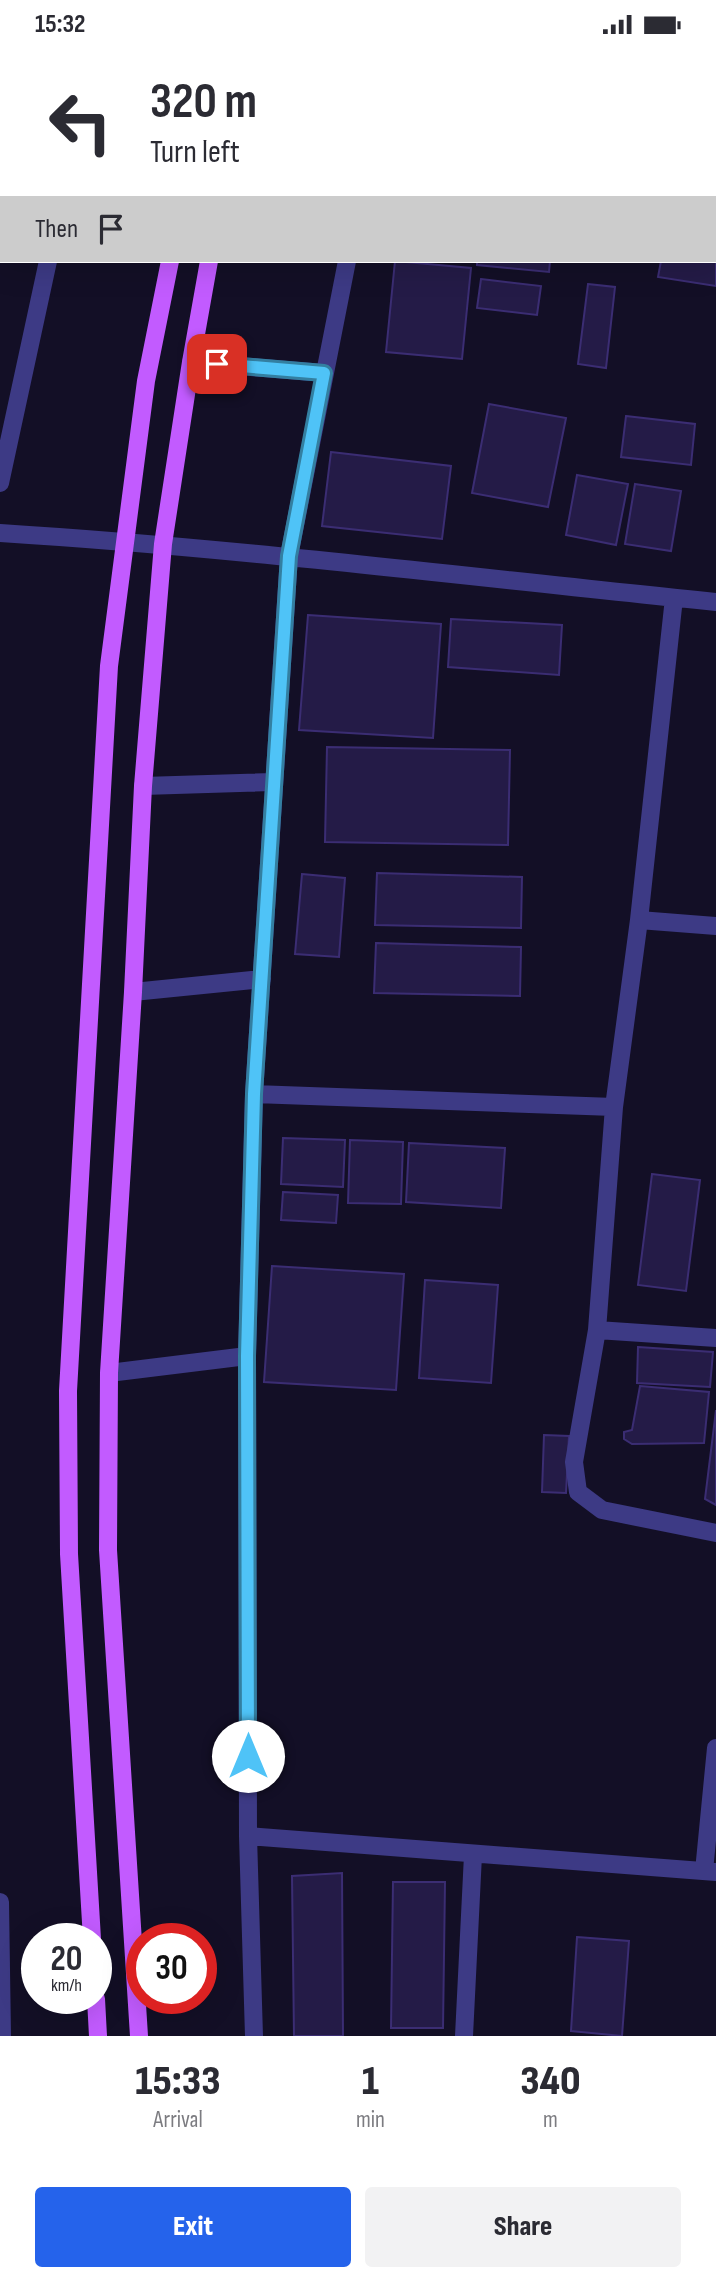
<!DOCTYPE html>
<style>
body{margin:0;font-family:"Sofia Sans Condensed",sans-serif;background:#f2f2f3;color:#2b2b33;height:100vh;display:flex;flex-direction:column;font-size:26px;white-space:nowrap}
*{box-sizing:border-box;margin:0}
p{font-size:23px;color:#7c7c81}
.icon{flex:none;width:38px;height:38px;fill:none;stroke:currentColor;stroke-width:2;stroke-linecap:round;stroke-linejoin:round}
.map{position:relative;height:1987px;overflow:hidden}
.details{display:flex;flex-direction:column;background:#fff;flex:1}
.details>*{flex:none}
.top-card{position:absolute;left:0px;top:0px;width:718px;height:214px;box-shadow:0 7px 28px #0002;background:#fff;color:#2b2b33;overflow:hidden}
.speed{position:absolute;left:21px;top:1874px;display:flex;gap:14px;font-size:35px;font-weight:700;text-align:center}
.speed>*{display:grid;place-content:center;width:91px;height:91px;border-radius:50%;background:#fff;box-shadow:0 7px 28px #0002;line-height:1}
.speed small{font-size:18px;font-weight:400}
.speed .limit{border:10px solid #d22;background:#fff;color:#111}
.pin{position:absolute;display:grid;place-items:center;width:60px;height:60px;color:#fff;margin:-30px;border-radius:14px;box-shadow:0 4px 10px #0006}
.me{position:absolute;width:77px;margin:-38px;rotate:0deg;stroke-linejoin:round;filter:drop-shadow(0 0 5px #0008)}
.turn{display:flex;align-items:center;gap:24px;height:147px;padding:0 35px;font-size:32px}
.turn .icon{width:91px;height:91px;stroke-width:2.5}
.turn b{display:block;font-size:49px;line-height:60px}
.then{display:flex;align-items:center;height:66px;padding:0 35px;background:#0003;gap:14px;font-size:26px}
.eta{display:flex;justify-content:space-evenly;align-items:center;height:119px;text-align:center}
.eta b{font-size:42px;font-weight:800;line-height:49px}
.action{display:flex;gap:14px;margin-top:auto;padding:14px 35px}
.action a{flex:1;height:80px;border-radius:7px;background:#2563eb;color:#fff;font-size:28px;font-weight:800;line-height:80px;text-align:center}
.action a+a{background:#f2f2f3;color:#2b2b33}
.status{display:flex;justify-content:space-between;align-items:center;height:49px;padding:0 35px;background:#fff;direction:ltr}
.status svg{height:19px;fill:currentColor}
.map>svg:first-child{display:block}
.building{fill:#241b47;stroke:#3b2d73;stroke-width:2}
.lines{fill:none;stroke-linecap:round;stroke-linejoin:round}
.minor{stroke:#3d3a85;stroke-width:18}
.major{stroke:#c25bff;stroke-width:18}
.route-casing{stroke:#337fa1;stroke-width:18}
.route{stroke:#4fc3f7;stroke-width:12}
</style>
<div class="status"><b>15:32</b><svg viewBox="0 0 49 12"><path d="M0 12V9h3v3zM5 12V6h3v6zM10 12V3h3v9zM15 12V0h3v12zM26 1h20v11H26zM47 4h2v5h-2z"/></svg></div>
<div class="map">
<svg width="716" height="1987" viewBox="0 0 716 1987">
<rect width="100%" height="100%" fill="#130f26"/>
<!-- building -->
<path class="building" d="M450,0h47l-47,2z
M514,0h158l-159,2z
M0,23h2l-2,125z
M716,174v63l-58,-9 3,-16h55z
M395,212l76,7 -9,91 -76,-7z
M477,212h73l-1,11 -72,-7z
M481,230l60,7 -4,29 -60,-7z
M588,235l27,3 -9,81 -28,-4z
M489,355l77,14 -18,89 -76,-14z
M626,367l69,8 -4,41 -70,-8z
M331,403l120,14 -9,73 -120,-13z
M577,426l51,9 -12,61 -50,-10z
M635,435l46,7 -10,60 -46,-7z
M308,566l133,9 -8,114 -134,-8z
M451,570l111,6 -3,50 -111,-8z
M327,698l183,3 -2,95 -183,-3z
M377,824l145,4 -1,51 -146,-3z
M302,825l43,4 -6,79 -44,-3z
M376,894l145,4 -1,49 -146,-3z
M283,1089l62,2 -2,47 -62,-3z
M350,1091l53,2 -2,62 -53,-1z
M409,1094l96,5 -4,60 -95,-6z
M652,1125l48,6 -14,111 -48,-6z
M283,1143l55,3 -2,28 -55,-3z
M272,1217l132,8 -8,116 -132,-8z
M425,1231l73,5 -7,98 -72,-5z
M638,1298l75,5 -3,35 -73,-4z
M640,1337l69,6 -5,51 -72,1 -8,-5v-7l8,-2z
M716,1361v95l-11,-6z
M544,1386l25,1 -3,57 -24,-1z
M342,1824l1,163h-49l-2,-160z
M393,1833h52l-2,146h-52z
M577,1888l52,4 -7,95 -51,-5z"/>
<g class="lines">
<!-- minor -->
<path class="minor" d="M93,2l1,-2
M392,2v-2
M191,313l133,11
M0,434l48,-222
M0,484c239,15 477,45 716,69
M674,549l-35,322 -25,187 -17,223 -23,132 4,30 24,18 114,23
M143,737l131,-4
M639,871l77,6
M133,943l129,-13
M254,1045l360,13
M597,1281l119,8
M247,1307l1,480
M109,1324l138,-17 7,-262 35,-538 58,-295
M704,1822l12,-123
M0,1853l2,134
M254,1987l-6,-200 468,36
M464,1987l9,-181"/>
<!-- major -->
<path class="major" d="M213,2l1,-2
M250,2v-2
M92,1890l-23,-385 -1,-163 41,-725 37,-285 24,-120
M96,1950l2,37
M139,1987l-31,-486 1,-177 24,-381 10,-206 20,-242 28,-182 18,-101"/>
</g>
<g class="lines">
<!-- route casing -->
<g class="route-casing">
<path id="route" d="M217,315l107,9 -35,183 -35,538 -7,262 1,400"/>
</g>
<!-- route -->
<use href="#route" class="route"/>
</g>
</svg>
<div class="speed"><div>20<small>km/h</small></div><div class="limit">30</div></div>
<div class="pin" style="left:217px;top:315px;background:#d93025"><svg class="icon" aria-label="arrive" viewBox="0 0 24 24"><path d="M6 21V4h12l-3 4 3 4H6"/></svg></div>
<svg class="me" style="left:248px;top:1707px" viewBox="-20 -20 40 40"><circle r="19" fill="#fff"/><path d="M0-13L10 11 0 6-10 11z" fill="#4fc3f7"/></svg>
<div class="top-card">
<div class="turn"><svg class="icon" aria-label="left" viewBox="0 0 24 24"><path d="M17 20v-9H6M10 6l-5 5 5 5"/></svg><div><b>320 m</b>Turn left</div></div>
<div class="then">Then<svg class="icon" aria-label="arrive" viewBox="0 0 24 24"><path d="M6 21V4h12l-3 4 3 4H6"/></svg></div>
</div>
</div>
<section class="details">
<div class="eta">
<div><b>15:33</b><p>Arrival</p></div>
<div><b>1</b><p>min</p></div>
<div><b>340</b><p>m</p></div>
</div>
<div class="action"><a>Exit</a><a>Share</a></div>
</section>
